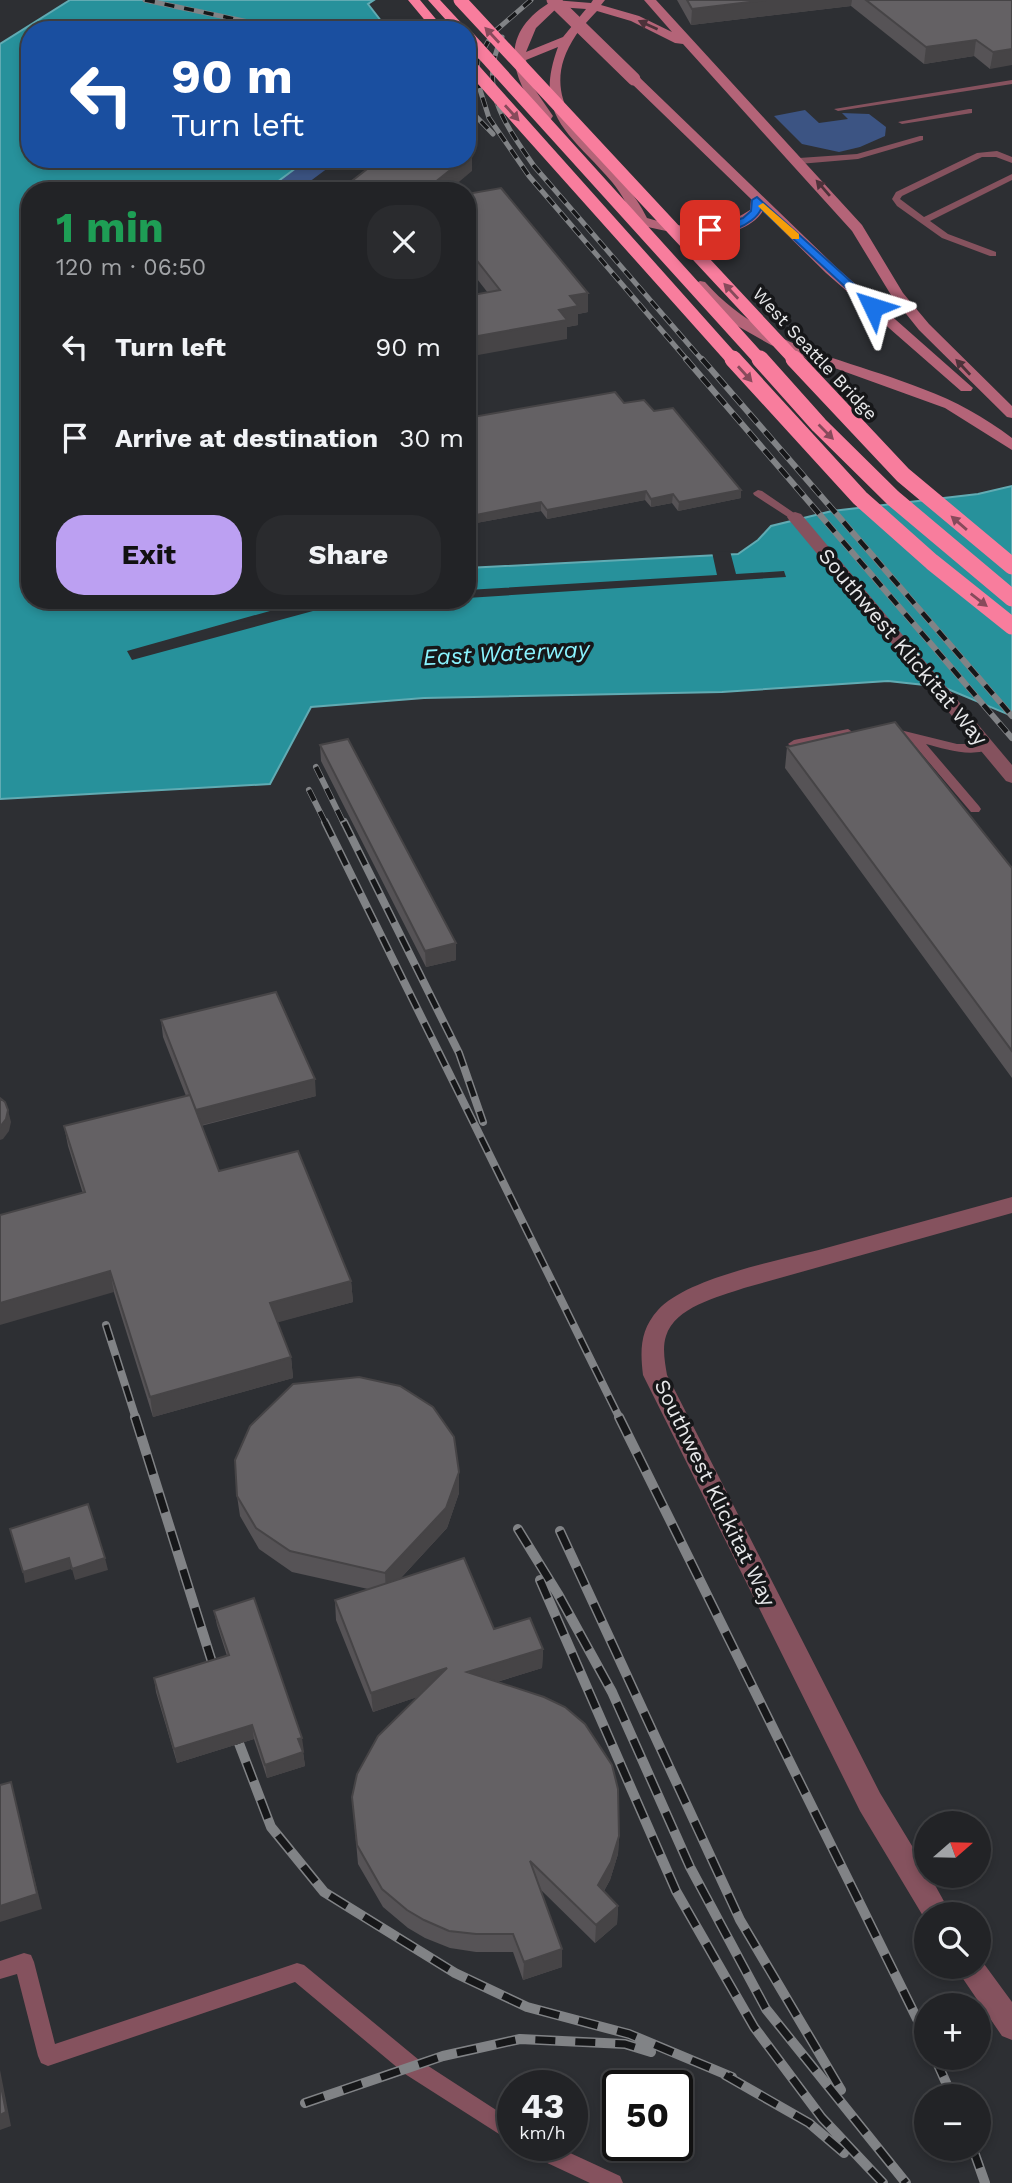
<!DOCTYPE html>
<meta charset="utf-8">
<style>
body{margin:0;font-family:"Work Sans",sans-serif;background:#2a2b2e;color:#f1f3f6;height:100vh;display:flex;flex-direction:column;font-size:26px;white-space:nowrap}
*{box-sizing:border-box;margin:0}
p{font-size:23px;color:#a2a4a7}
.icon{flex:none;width:38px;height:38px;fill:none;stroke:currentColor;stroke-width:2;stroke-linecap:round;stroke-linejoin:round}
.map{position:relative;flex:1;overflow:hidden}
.panel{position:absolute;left:21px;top:182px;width:455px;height:427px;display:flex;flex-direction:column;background:#222326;border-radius:28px;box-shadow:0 4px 10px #0003,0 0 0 2px #3f4043}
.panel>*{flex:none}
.banner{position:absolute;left:21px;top:21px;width:455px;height:147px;border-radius:28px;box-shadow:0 4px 10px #0003,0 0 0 2px #3f4043;background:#1a4fa0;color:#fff;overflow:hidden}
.needle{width:46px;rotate:70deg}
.fabs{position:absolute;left:914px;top:1811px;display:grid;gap:14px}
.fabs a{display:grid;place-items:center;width:77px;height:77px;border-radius:50%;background:#222326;box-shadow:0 4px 10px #0003,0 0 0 2px #3f4043;font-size:35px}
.speed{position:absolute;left:497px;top:2070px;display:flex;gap:14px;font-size:35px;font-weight:700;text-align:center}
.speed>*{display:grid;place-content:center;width:91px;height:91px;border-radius:50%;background:#222326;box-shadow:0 4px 10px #0003,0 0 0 2px #3f4043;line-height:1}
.speed small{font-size:18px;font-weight:400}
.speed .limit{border:4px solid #111;border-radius:10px;background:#fff;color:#111}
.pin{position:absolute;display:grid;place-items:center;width:60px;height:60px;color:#fff;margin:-30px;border-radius:14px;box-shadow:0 4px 10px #0006}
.me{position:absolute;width:77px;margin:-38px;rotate:311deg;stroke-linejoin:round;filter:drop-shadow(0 0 5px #0008)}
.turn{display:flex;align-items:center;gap:24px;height:147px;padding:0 35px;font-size:32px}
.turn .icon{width:91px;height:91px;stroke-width:2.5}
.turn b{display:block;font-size:49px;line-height:60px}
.round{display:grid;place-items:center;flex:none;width:74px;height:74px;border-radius:28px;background:#2a2b2e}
.headline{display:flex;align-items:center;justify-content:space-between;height:119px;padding:0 35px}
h1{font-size:42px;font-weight:700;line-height:52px;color:#1e9e55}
.action{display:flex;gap:14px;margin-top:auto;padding:14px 35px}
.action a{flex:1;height:80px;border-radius:28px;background:#bca0f2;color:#111;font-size:28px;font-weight:700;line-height:80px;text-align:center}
.action a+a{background:#2a2b2e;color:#f1f3f6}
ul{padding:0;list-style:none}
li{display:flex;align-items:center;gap:21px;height:91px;padding:0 35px}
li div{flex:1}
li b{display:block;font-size:26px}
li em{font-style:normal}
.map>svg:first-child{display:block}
.green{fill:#3c5483}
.water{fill:#27919b;stroke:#61abb3;stroke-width:2}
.pier{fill:#2d2f33}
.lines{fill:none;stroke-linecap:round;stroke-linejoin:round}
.lane{fill:#85525e;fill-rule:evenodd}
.street{fill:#85525e;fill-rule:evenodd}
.secondary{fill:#b46478;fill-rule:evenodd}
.highway{fill:#f87d9d;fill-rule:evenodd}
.rail-far3-casing{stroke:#818386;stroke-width:5}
.rail-far2-casing{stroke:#818386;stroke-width:6}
.rail-far1-casing{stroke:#818386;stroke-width:8}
.rail-casing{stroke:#818386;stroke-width:10}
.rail-far3{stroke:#161719;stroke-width:3.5;stroke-dasharray:10;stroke-linecap:butt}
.rail-far2{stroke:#161719;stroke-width:4.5;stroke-dasharray:12;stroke-linecap:butt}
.rail-far1{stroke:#161719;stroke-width:5;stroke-dasharray:16;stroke-linecap:butt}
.rail{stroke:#161719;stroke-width:7;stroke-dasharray:20;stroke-linecap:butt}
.secondary-bridge{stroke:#b46478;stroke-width:13}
.highway-bridge-far1{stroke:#f87d9d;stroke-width:13}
.highway-bridge{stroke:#f87d9d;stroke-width:17}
.wall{fill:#565356}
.shaded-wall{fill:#464446}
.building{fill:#646164;stroke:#464446;stroke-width:2}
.oneway{fill:#4d323a}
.oneway2{fill:#874a5b}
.route{fill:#1a73e8;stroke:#114b97;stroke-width:2}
.slow{fill:#f59e0b}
.labels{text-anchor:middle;stroke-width:7;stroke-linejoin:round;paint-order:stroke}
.far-street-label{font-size:18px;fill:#e7e8ea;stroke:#161719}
.street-label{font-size:21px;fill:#e7e8ea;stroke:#161719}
.water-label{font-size:23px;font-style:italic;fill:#8af3fe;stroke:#161719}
</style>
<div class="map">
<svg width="1012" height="2183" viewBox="0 0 1012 2183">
<rect width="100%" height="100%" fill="#2d2f33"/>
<!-- green -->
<path class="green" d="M805,110l14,13 29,-4 -6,-6 27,1 17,13 -1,9 -25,11 -21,5 -37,-8 -28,-28z
M308,159h32l-43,32h-32z"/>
<!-- water -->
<path class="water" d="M70,0h304l-6,4 17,22 -5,4h-350v129h278l-43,32h-235v409h437v-32l271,-14 20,-14 13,-14 61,-15 146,-17 34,-8v230l-69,-29 -55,-6 -166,11 -298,6 -113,9 -41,77 -270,15v-755z"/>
<!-- pier -->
<path class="pier" d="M730,551l6,23 48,-3 2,6 -319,21v-8l250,-15 -5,-23z
M309,600h128l-113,8 -192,52 -5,-9z"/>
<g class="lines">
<!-- lane -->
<path class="lane" d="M1012,80v4l-174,27 -4,-2z
M969,109h3v4l-70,11 -4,-2z
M920,136h3v4l-65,19 -59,5 -4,-3 4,-3 58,-4z
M997,151l15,6v6l-16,-6h-14l-80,39 -2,3 24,18 88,-43v6l-82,41 18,13 48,18v4h-6l-48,-18 -45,-32 -5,-7 4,-7 81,-39z
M758,490l4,1 38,26 -5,3 -4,-1 -37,-24 -1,-2z
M888,727l69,17h33l2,3c-17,12 -47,2 -66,-3l53,62 2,3 -2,3h-8l-61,-72 -26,-6v-6z
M848,729l6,4 -2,3 -58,12 -6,-4 6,-4z
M24,1953l7,2 3,7 21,82 242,-81 7,2 115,95 94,61v22l-108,-69 -110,-92 -247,84 -7,-3 -3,-7 -21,-82 -17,5v-18z
M523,2146h32l65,30 3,7h-33l-64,-30z"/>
<!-- street -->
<path class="street" d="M795,512l6,2 211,251v18l-6,-2 -217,-261 -2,-3 2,-3z
M1012,1197v16l-268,75c-26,9 -69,19 -78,48 -4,12 -1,27 1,39l213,418 46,76v7h4l21,38h-25v7l-66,-110 -217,-436c-3,-25 -3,-45 15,-65 30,-33 124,-50 168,-62 62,-17 124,-34 186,-51z
M979,1957l33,45v38l-10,-4 -47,-69h23z"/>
<!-- secondary -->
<path class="secondary" d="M554,0l37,3 2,-3h12l-4,5 38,11 33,16 -28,-32h12l206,225 41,68 26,31 83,82v12l-5,-1 -88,-87 -28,-35 -39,-64 -169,-187 -8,-1 -44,-22 -34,-10c-7,8 -15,15 -21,24 -53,79 43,121 71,183 36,11 71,14 103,-8l1,-11 -121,-117v-6h8l198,191 137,121 -2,3h-10l-135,-118 -63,-62c-24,36 -92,23 -126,13 -8,-15 -14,-29 -25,-42 -40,-48 -80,-65 -54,-135l-32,13 5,24 22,32 -2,3h-8c-35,-44 -45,-87 11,-119zM558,7l28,2 -23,28 -37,15 10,-24z
M700,281l5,1c58,66 140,76 218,107 33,12 61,28 89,49v12l-67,-42 -174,-63 -44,-25 -32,-32 -2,-3z"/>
<!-- highway -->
<path class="highway" d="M408,0h12l25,30h-12z
M428,0h12l26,28 2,2 -1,1 -12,-1z"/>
<!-- rail-far3 casing -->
<g class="rail-far3-casing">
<path id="rail-far3" d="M145,0l142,30
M531,0l-38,33 -15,26 -2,18 13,41 40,58 159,185
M502,37c-25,51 3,87 32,129l169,195
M467,107l26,27"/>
</g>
<!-- rail-far2 casing -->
<g class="rail-far2-casing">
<path id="rail-far2" d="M686,359l326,379
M702,359l310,357
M316,767l28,57
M309,790l17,34"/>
</g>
<!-- rail-far1 casing -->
<g class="rail-far1-casing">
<path id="rail-far1" d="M325,822l295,597
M344,822l115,231 24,69
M106,1325l30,94"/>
</g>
<!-- rail casing -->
<g class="rail-casing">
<path id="rail" d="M135,1417l82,261
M619,1417l307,620
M518,1529l40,65 54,98 78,175 76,142 140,174
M560,1531l180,389 101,170
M540,1580l136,311 78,136 68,91 61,65
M232,1725l39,102 53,65 131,81 72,34 102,27 103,43
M935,2058l17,38
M725,2075l84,48 35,30
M305,2103l138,-47 77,-17 105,5 26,8
M973,2149l12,34"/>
</g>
<!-- rail-far3 -->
<use href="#rail-far3" class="rail-far3"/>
<!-- rail-far2 -->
<use href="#rail-far2" class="rail-far2"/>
<!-- rail-far1 -->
<use href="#rail-far1" class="rail-far1"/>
<!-- rail -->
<use href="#rail" class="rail"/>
<!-- secondary-bridge -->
<path class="secondary-bridge" d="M553,0l81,79"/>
<!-- highway-bridge-far1 -->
<path class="highway-bridge-far1" d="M460,0l336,361
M467,36l294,325
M467,62l267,299"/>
<!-- highway-bridge -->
<path class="highway-bridge" d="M733,359l127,139 72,64 80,64
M760,359l59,66 74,73 119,100
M794,359l109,116 109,91"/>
</g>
<!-- wall -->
<path class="wall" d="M677,0h335l-22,69 -16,-13 -50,8 -73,-58 -160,19z
M467,194l121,99v19l-10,2v11l-11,2v12l-79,-46 -21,-27z
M624,403l30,8 87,87 -63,13 -6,-8 -21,4 -6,-7 -98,19 -6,-8 -65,12 -9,-13v-92z
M320,745l136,215 -30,7 -105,-206z
M787,747l225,121v210l-227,-310z
M161,1020l155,76 -115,30 18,45 132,110 2,21 -76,20 14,35 2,21 -140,39 -85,-271 -4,-20 122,-30 -23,-59z
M459,1493l-12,35 -47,51 94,50 49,20 -1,19 -45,14 122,154 -1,18 -8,26 -6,11 14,15 -1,18 -22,19 -54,-53 21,77 -39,13 -10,-28h-37l-26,-4 -25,-10 -17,-10 -25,-21 -25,-43 -6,-67 65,-100 -44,15 -37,-92 -1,-20 33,-11 -76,-17 -33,-23 -19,-33 -3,-20z
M214,1611l90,141h-1l2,14 -38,12 -13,-39 -77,24 -21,-71 -2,-14 73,-22 -10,-31z"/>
<!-- shaded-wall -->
<path class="shaded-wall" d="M766,0h86l-1,6 -160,19 1,-16z
M976,40l-2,16 -50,8 2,-17z
M1012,49v16l-22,4 3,-17z
M472,153v18l-24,20h-24l40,-32h3v-2z
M588,293v19l-10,2v11l-11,2v12l-100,18v-19l92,-28 11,-14z
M741,490v8l-63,13 1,-9z
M646,491l-1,9 -98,19v-9z
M673,494l-1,9 -21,4v-8z
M541,502v9l-65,12v-8z
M456,943v17l-30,7 -1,-16z
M315,1079l1,17 -118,30 -2,-16z
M8,1110l3,12 -2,9 -6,8 -3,1v-13z
M110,1271l4,21 -114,33v-22z
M351,1281l2,21 -81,22 -2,-21z
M291,1357l2,21 -140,39 -3,-20z
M459,1472v21l-12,35 -61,66 -1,-21z
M69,1558l2,11 -46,14 -2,-11z
M105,1558l3,12 -33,10 -3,-11z
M543,1649l-1,19 -75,23v-19z
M447,1668v19l-74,25 -2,-19z
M252,1725l2,14 -77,24 -3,-14z
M302,1738l2,14 -4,1 -2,-14z
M303,1752l2,14 -38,12 -2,-13z
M11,1782l31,127 -42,13v-16z
M619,1836l-1,18 -8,26 -13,23 1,-18z
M618,1906l-1,18 -22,19 1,-18z
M562,1949v18l-39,13 1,-18z
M0,2070l11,56 -11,4z"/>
<!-- building -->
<path class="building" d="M687,0h79l-74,9z
M866,0h146v49l-19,3 -17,-12 -50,7z
M467,147l5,6 -5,4z
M380,159h84l-40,32h-85z
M501,188l87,105 -18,3 8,10 -19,4 8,10 -100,18v-42l33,-6 -33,-42v-54z
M615,392l9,11 20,-3 10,11 19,-3 68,82 -62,12 -6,-8 -22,5 -5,-8 -99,19 -6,-8 -65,13 -9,-14v-83z
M895,722l117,146v183l-225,-304z
M348,739l108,204 -31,8 -105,-206z
M276,992l39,87 -119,31 -35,-90z
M190,1095l29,76 79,-20 53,130 -81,22 21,54 -141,40 -40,-126 -110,32v-88l85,-23 -21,-66z
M0,1098l5,4 3,8 -2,9 -6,8z
M359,1377l41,9 33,21 21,30 5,35 -13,36 -61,65 -95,-22 -34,-23 -19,-32 -2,-36 15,-34 43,-42z
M88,1504l17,54 -33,11 -3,-11 -46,14 -13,-43z
M464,1558l30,71 36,-11 13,31 -76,23 77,25 21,10 20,17 27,41 6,24 1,47 -8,26 -13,23 20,21 -22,19 -66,-64 32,88 -38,13 -11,-28h-37l-27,-3 -25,-11 -17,-10 -25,-21 -25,-44 -5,-48 5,-23 21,-38 69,-68 -76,25 -36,-93z
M254,1598l48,140 -4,1 5,13 -38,13 -13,-40 -78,24 -20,-71 75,-23 -15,-44z
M11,1782l26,112 -37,12v-121z
M0,2081l6,31 -6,3z"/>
<!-- one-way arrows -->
<defs><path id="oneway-solid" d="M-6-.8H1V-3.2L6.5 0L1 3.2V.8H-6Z" transform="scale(1.75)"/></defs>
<g class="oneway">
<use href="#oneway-solid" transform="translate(648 25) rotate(-156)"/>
<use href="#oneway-solid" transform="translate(823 188) rotate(-131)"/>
<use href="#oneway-solid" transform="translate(963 367) rotate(-133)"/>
</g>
<g class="oneway2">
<use href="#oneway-solid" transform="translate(492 35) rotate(-133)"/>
<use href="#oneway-solid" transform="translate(512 113) rotate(48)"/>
<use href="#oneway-solid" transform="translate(731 291) rotate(-133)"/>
<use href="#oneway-solid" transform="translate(745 374) rotate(48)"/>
<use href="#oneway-solid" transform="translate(826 432) rotate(45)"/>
<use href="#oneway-solid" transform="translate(959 523) rotate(-139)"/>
<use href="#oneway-solid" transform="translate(979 600) rotate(38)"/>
</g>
<!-- route -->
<path class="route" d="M757,197l119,107v5h-7l-108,-100c-6,16 -42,30 -56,21l38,-12 8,-7 1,-11z"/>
<!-- slow -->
<path class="slow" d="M763,203l36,31v5h-7l-32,-31 -2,-2z"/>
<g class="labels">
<!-- far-street labels -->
<g class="far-street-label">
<text transform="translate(815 354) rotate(47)" y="6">West Seattle Bridge</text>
</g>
<!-- street labels -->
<g class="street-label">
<text transform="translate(903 647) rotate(50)" y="7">Southwest Klickitat Way</text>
<text transform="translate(715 1493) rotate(64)" y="7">Southwest Klickitat Way</text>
</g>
<!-- water labels -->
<g class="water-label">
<text transform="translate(506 653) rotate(-3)" y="8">East Waterway</text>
</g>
</g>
</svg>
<div class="fabs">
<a><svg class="needle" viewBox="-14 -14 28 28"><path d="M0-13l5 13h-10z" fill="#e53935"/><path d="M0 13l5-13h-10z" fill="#a2a4a7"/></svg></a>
<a><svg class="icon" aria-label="search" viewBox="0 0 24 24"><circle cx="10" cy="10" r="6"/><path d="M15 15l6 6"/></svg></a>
<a>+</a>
<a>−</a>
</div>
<div class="speed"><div>43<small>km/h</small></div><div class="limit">50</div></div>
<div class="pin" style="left:710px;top:230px;background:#d93025"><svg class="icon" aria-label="arrive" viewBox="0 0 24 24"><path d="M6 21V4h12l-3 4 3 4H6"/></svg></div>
<svg class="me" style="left:873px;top:307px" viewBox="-20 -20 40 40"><path d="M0-17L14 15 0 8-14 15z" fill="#1a73e8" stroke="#fff" stroke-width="4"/></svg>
<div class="banner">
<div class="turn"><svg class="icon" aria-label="left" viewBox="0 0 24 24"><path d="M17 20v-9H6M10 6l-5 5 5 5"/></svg><div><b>90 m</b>Turn left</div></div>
</div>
<section class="panel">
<div class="headline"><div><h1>1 min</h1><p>120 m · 06:50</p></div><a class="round"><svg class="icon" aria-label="close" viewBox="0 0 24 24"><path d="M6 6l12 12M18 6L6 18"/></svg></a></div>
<ul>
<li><svg class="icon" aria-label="left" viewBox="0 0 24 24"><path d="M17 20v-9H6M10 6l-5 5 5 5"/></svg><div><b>Turn left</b></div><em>90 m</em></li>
<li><svg class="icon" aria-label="arrive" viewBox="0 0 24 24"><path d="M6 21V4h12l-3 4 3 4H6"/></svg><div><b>Arrive at destination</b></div><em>30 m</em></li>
</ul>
<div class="action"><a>Exit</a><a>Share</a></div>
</section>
</div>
